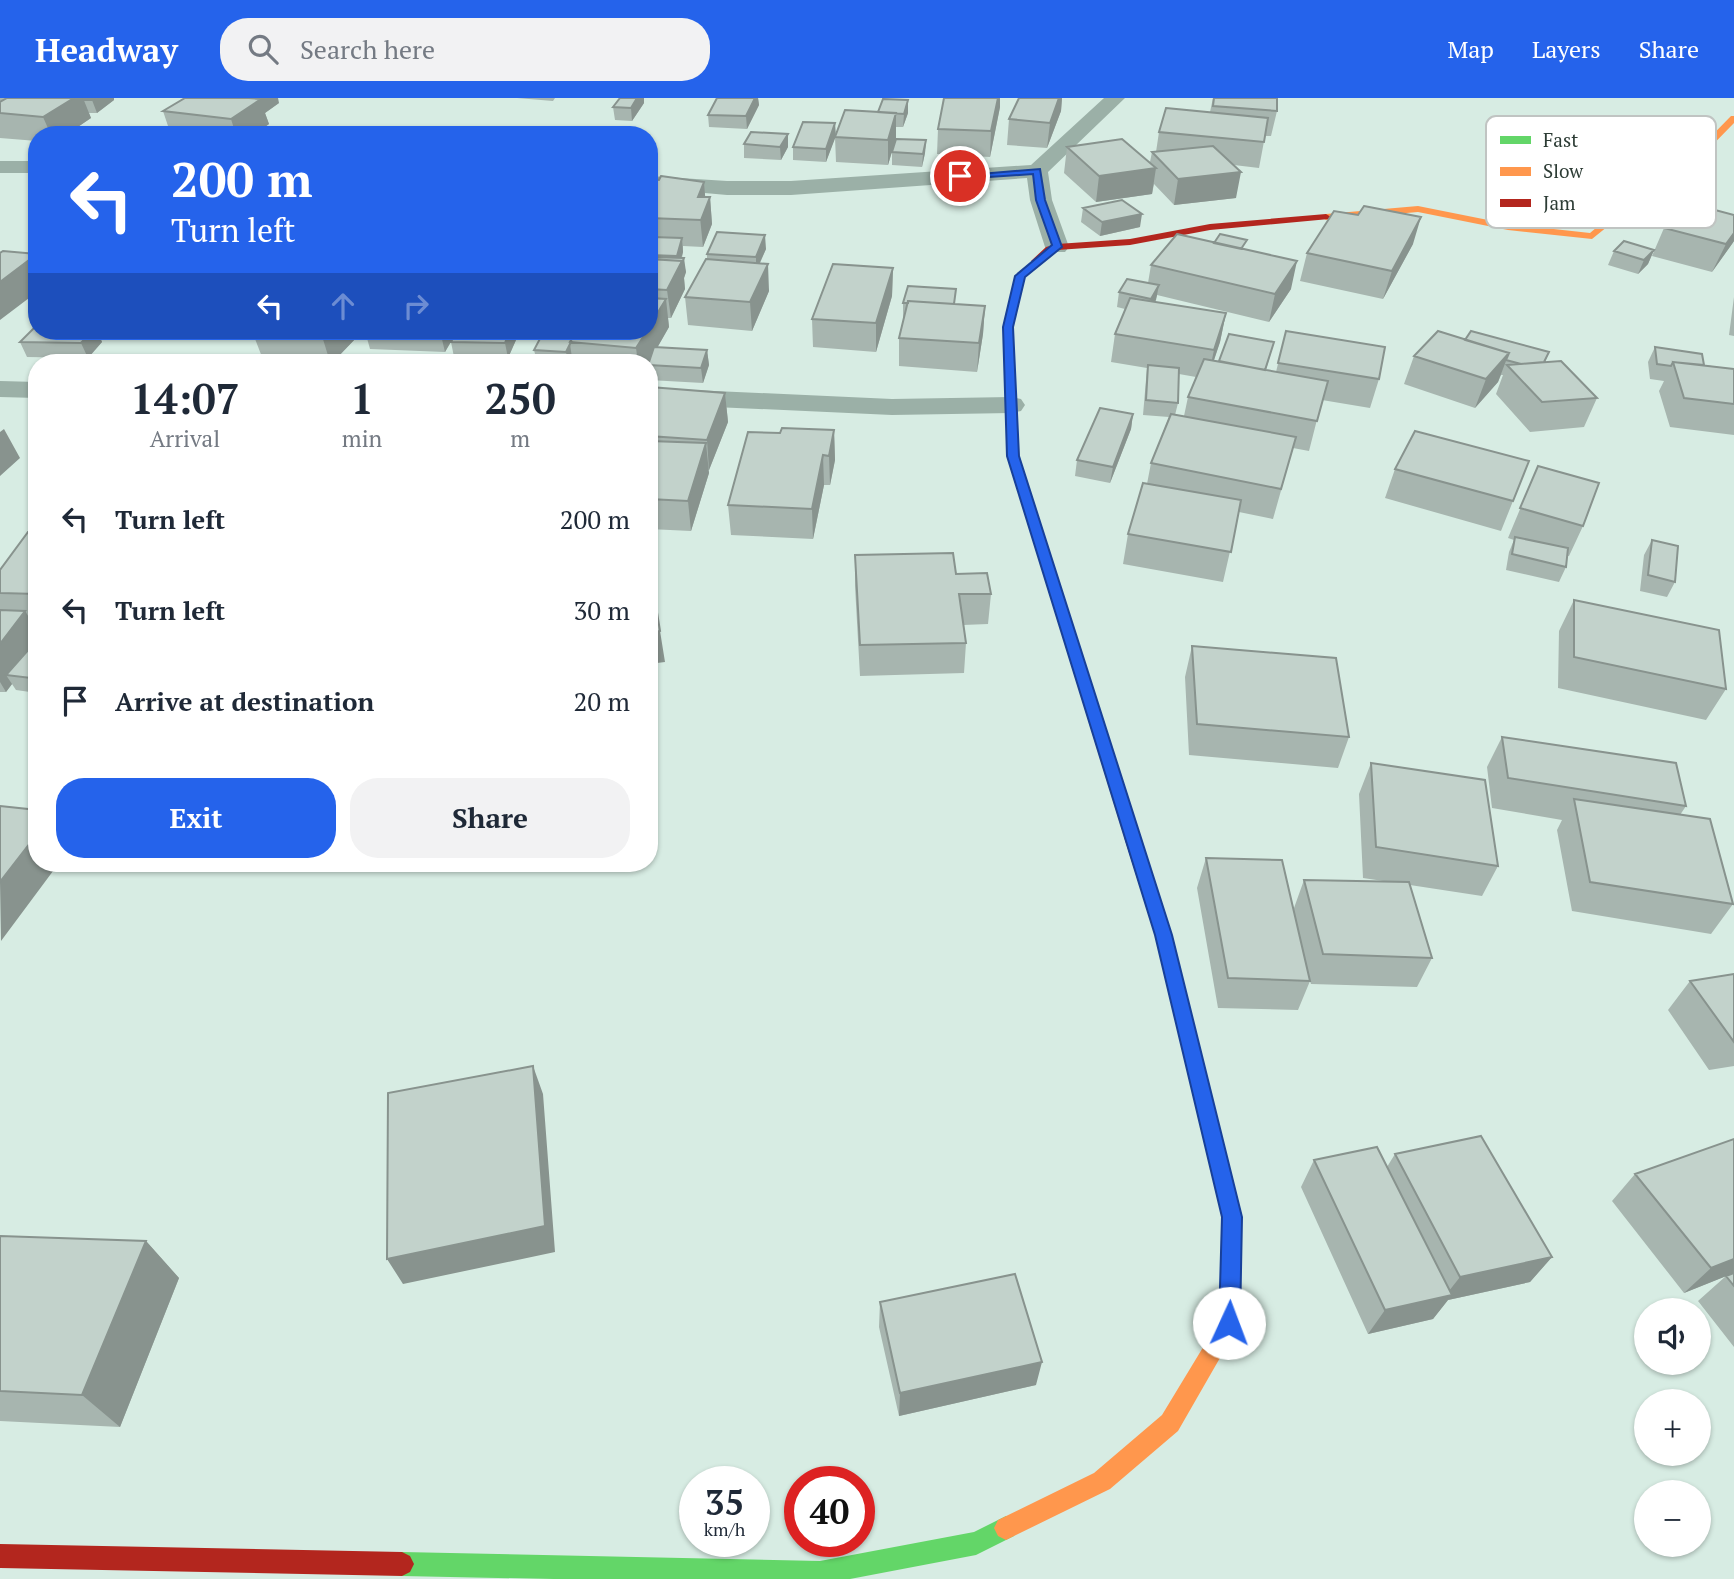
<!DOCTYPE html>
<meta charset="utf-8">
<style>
body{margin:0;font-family:"PT Serif",serif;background:#f2f2f3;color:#1f2937;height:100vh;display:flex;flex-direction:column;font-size:26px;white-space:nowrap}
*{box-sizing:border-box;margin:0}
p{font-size:23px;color:#747a83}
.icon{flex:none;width:38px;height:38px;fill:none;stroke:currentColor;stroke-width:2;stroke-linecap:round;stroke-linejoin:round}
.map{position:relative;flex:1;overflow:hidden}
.panel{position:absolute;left:28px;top:256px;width:630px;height:518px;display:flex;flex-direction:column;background:#fff;border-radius:28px;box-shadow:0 2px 5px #0004}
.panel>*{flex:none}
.banner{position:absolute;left:28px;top:28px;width:630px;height:214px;border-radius:28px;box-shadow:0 2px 5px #0004;background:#2563eb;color:#fff;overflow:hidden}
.fabs{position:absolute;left:1634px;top:1200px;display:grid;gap:14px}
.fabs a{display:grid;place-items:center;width:77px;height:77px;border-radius:50%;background:#fff;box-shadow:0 2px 5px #0004;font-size:35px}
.speed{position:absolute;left:679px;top:1368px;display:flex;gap:14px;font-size:35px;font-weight:700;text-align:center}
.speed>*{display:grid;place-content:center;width:91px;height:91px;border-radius:50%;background:#fff;box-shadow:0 2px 5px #0004;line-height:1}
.speed small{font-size:18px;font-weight:400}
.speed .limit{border:10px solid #d22;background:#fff;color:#111}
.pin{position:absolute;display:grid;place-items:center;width:60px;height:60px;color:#fff;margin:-30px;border:4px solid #fff;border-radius:50%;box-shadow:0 2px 7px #0007}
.me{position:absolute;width:77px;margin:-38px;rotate:2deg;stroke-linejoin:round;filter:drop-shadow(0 0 5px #0008)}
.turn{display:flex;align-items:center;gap:24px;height:147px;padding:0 28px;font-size:32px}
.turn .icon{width:91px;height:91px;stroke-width:2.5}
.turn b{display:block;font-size:49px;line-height:60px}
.lanes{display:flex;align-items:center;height:66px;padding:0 28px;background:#0003;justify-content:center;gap:35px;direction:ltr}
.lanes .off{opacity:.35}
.eta{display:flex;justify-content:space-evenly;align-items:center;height:119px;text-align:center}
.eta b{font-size:42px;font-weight:700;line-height:49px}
.primary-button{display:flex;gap:14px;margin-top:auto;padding:14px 28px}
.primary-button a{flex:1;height:80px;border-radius:28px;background:#2563eb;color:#fff;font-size:28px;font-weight:700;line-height:80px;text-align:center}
.primary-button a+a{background:#f2f2f3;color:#1f2937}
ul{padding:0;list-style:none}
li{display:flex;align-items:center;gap:21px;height:91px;padding:0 28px}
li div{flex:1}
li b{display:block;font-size:26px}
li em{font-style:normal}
header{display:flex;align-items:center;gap:42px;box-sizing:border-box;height:98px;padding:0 35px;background:#2563eb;color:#fff}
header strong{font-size:33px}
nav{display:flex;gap:38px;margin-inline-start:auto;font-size:24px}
.search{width:490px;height:63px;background:#f2f2f3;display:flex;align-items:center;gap:18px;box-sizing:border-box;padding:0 24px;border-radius:28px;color:#747a83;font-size:26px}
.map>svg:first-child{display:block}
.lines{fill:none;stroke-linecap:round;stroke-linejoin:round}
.street{fill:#9bb0a7;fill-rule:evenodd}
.fast{fill:#63d668;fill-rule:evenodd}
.slow{fill:#ff974d;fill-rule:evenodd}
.jam{fill:#b3261e;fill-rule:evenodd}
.wall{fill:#a7b5af;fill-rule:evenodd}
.shaded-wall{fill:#88938e}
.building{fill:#c2d2cb;stroke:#88938e;stroke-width:2}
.route{fill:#2563eb;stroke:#184099;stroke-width:2}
.key{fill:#fff;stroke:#c0c4c2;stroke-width:2}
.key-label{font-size:19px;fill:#2d3c35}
</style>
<header>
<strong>Headway</strong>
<div class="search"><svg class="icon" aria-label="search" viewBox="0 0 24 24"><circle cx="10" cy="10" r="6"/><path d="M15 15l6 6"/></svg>Search here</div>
<nav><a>Map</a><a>Layers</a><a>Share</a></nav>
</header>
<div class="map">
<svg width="1734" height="1481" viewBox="0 0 1734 1481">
<rect width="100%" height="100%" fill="#d7ece3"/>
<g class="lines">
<!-- street -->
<path class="street" d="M1104,0h21l-77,74 4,28 17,47 -4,5h-16l-4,-5 -15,-47 -3,-22 -236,17h-64l-78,-7v-12l78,5h64l240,-16z
M0,63h37v12h-37z
M0,283l37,1v16l-37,-1z
M649,290l243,11 119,-2 10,2 4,6 -4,6 -10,2 -119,2 -243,-11z"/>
<!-- fast -->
<path class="fast" d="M1006,1418l8,4 4,8 -4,8 -38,19 -126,24h-296l-152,-3 -8,-4 -4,-8 4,-8 8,-4 418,9 154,-29z"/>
<!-- slow -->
<path class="slow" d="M1731,18h3v7l-45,46 -61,41 -36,29 -84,-9 -90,-18 -92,8 -5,-3 5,-3 92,-8 90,18 82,9 32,-27 61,-41z
M1036,160l5,3 -16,16 -12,49 6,130 121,381 -8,6 -8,-6 -117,-381 -4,-130 12,-50z
M1212,1031l7,2 2,6 21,80 -3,106 -3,7 -58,101 -68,58 -96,47 -8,4 -8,-4 -4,-8 4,-8 96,-47 68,-58 57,-94 3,-104 -19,-80 2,-6z"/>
<!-- jam -->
<path class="jam" d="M1326,116l5,3 -2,2 -119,11 -80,15 -73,5 -18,13 -8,-2 15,-14 11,-3 73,-5 80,-15z
M1132,733l8,6 31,98 50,202 -2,6 -7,2 -7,-2 -2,-6 -48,-202 -31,-98z
M0,1446l402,8 8,4 4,8 -4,8 -8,4 -402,-8z"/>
</g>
<!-- wall -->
<path class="wall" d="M0,0l114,2 -17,13h-8l2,5 -25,17h-29v6l-37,-3z
M517,0h38l-2,3z
M620,0h24v5l-12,18 -17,-1 -2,-13z
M717,0h41l1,7 -12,24 -38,-2 -1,-12z
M944,0h56v9l-10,50 -53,-3 1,-25z
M1019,0h43l-1,13 -14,37 -40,-3 2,-26z
M1213,0h64v13l-6,25h-6l-6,32 -25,-3 2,33 -62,7 -20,-21 -2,10 -56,8 -32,-29 3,-26 83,15 2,-10h4l3,-20 51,-20z
M279,5l-14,10 4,11 -15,11h-83l-8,-24z
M845,12l63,3 -5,14h-7v11l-8,27 -52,-3 -1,-25 -9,25 -33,-2v-13l43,-11z
M788,36v13l-7,13 -37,-2v-14z
M926,42l-1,13 -3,14 -30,-2v-13z
M649,81l55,3 1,15h5l2,27 -9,23 -20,-1v6l-1,6 4,14 -2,6 1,11 -14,29h-3l1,9 -12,21 50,2 2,15 -6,18 -54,-3v-18h-76l-1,-4 -1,4h-34l-3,-12 10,-19h105z
M1529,90l69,12 -15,28 -63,-14z
M1083,110l57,19 -40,9 -19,-14z
M1734,117v26l-22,31 -60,-16 12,-28z
M1413,146l-30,55 -83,-18 7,-28z
M766,151l-6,14 9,28 -17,40 -64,-6 -3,-28 22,-38v-5z
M1245,151l46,40 -22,33 -112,-27 -2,7 71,11 -6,29 -6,18 5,1 55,-19 -8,28 10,2 10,-41 93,48 -9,29 -48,-8 -13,51 -16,-3 -20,71 -34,-7 -16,70 -100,-18 5,-30 19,-50 4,-21 18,-46 -26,-2 4,-47 -36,-6 4,-28 10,-25 -8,-2 2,-15 29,-9 3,-18zM1179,276l17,3 -8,20 -4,19 -9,-1 3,-12z
M1654,152l-6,14 -10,10 -30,-9 6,-14z
M893,170l-1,28 -16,56 -63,-5 -1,-28z
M1734,199v39l-5,-1z
M903,205l52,1 30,2 -2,28 -6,38 -78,-6v-28l5,-20h-1z
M92,233h5l5,11 -14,16 -61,-1 -7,-15z
M252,233h103l2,6 -24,25h-22l-49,-5z
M365,233h155l-12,27 -54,-1 -3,-15 -6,10 -75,-3z
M1465,242l84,12 -4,10 52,36 -13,29 -54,5 -34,-38 7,-19h-2l-3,7 -23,26 -71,-24 10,-28z
M1655,249l49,18 30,4v66l-64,-8 -11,-36 5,-10 -14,-2 -2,-17z
M649,291l76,4 3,29 -19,48h-1l1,3 -18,58 -42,-2z
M1133,316l-2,15 -21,54 -35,-7 2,-16z
M834,332l1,30 -5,25h-6l-11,54 -82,-4 -3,-30 52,-72z
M1529,363l-28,70 -116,-33 10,-29z
M1538,368l45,60 -14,30h-2l-1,11 -7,15 -53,-12 3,-18 5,-12 -6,-2z
M37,434v92h-4l4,6v63l-21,-3 -4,-6 -6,8h-6v-122z
M1652,442l23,42 -8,15 -27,-6 4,-36z
M855,457l101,19 35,20 -3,30 -25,1 3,18 -2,30 -104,3 -5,-90z
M1574,502l152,89 -20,31 -148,-32 1,-57z
M1192,548l157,91 -11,31 -149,-13 -4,-78z
M1502,639l184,69 -6,9 53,89 -22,30 -139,-23 -15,-81 5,-10 -70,-12 -5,-41z
M1371,665l127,103 -16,30 -72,-11 22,73 -15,29 -106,-3 -1,-3 -12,29 -80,-2 -21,-120 9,-30 88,50 10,-28 86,2 -27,-4 -4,-84z
M61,765h50l-4,6 -45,-5z
M1734,876v92l-25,4 -41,-60 22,-29z
M1734,1041v208l-36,-46 28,-25 -42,17 -72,-92 23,-27z
M1395,1056l157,103 -22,25 -82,18 -15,19 -65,15 -67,-147 13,-27 73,7z
M0,1138l146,5 33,37 -59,149 -120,-6z
M880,1204l156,83 -137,31 -20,-89z"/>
<!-- shaded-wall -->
<path class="shaded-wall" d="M74,0h9l8,20 -25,17h-15l-8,-18z
M95,0h19v2l-17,13 -5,-13z
M244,0h34l1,5 -14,10 4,11 -15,11h-18l-5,-16z
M637,0h7v5l-12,18 -1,-13z
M755,0h3l1,7 -12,24 -1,-13z
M998,0h2v9l-10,50 1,-26z
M1059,0h3l-1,13 -14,37 3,-25z
M908,2v13l-5,14 1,-13z
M896,15v25l-8,27v-25z
M835,25l1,13 -10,26v-13z
M788,36v13l-7,13 -1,-13z
M926,42l-1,13 -3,14 1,-13z
M1156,70l-4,26 -56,8 3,-26z
M1241,74l-5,26 -62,7 4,-26z
M1608,76l-10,26 -15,28 10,-26z
M704,84l2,25 4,-10 2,27 -9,23 -5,-50z
M1142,116l-2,13 -40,9 2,-14z
M1421,119l-8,27 -30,55 9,-28z
M1734,135v8l-2,3 -20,28 14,-28z
M765,137l1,14 -10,22v-14z
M682,140l1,14 -5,17 6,-11 2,14 -2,6 1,11 -14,29 -4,-28 11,-21 -1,-13z
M1654,152l-6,14 -10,10 6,-14z
M37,156v38l-37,28v-38z
M1297,163l-6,28 -22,33 6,-28z
M768,166l1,27 -17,40 -2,-29z
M893,170l-1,28 -16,56v-29z
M1159,187l-3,15 -8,13 3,-14z
M666,201l3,28 -20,35h-11l-2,-14 11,-17h2v-4z
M985,208l-2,28 -6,38 2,-29z
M1226,215l-6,29 -12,36 6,-28z
M92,233h5l5,11 -14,16 -7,-15z
M326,233h29l2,6 -24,25h-3l-8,-26z
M440,233h17l-12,21z
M510,233h10l-12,27 -3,-15z
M570,246l2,14 -1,4h-3l-2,-10z
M707,252l2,15 -6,18 -2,-15z
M1509,255l-11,29 -23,26 11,-29z
M725,295l3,29 -19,48 -2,-30z
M1133,316l-2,15 -21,54 3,-16z
M4,331l16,29 -20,18v-44z
M834,332l1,30 -5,25 -1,-29z
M706,345l3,30 -18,58 -3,-30z
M823,357l1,30 -11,54 -1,-30z
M25,513l12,19v20l-31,25 6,9 -6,8 -6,-10v-38z
M660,533l5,31 -16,2v-31z
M37,573v17l-6,-10z
M37,736v29h22l-58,78 -1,-59z
M102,765h9l-4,6z
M533,968l10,28 12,158 -152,32 -16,-25z
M146,1143l33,37 -59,149 -38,-32z
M1552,1159l-22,25 -82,18 -15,19 -65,15 17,-24 60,-14 15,-19z
M1734,1161v14l-50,20 27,-25z
M1042,1264l-6,23 -137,31 1,-23z"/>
<!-- building -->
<path class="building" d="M7,0h67l-31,19 -43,-4v-11z
M83,0h12l-3,2h-8z
M185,0h64l12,1 -30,20 -68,-8z
M620,0h17l-6,10 -18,-1z
M717,0h38l-9,18 -38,-1z
M944,0h54l-7,33 -53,-2z
M1019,0h40l-9,25 -41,-4z
M1214,0h63v13l-64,-5z
M883,1l25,1 -4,14 -26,-2z
M1166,10l102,10 -4,24 -105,-10z
M845,12l51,3 -8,27 -53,-3z
M803,24l32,1 -9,26 -33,-2z
M751,34l37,2 -8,13 -36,-3z
M896,41l30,1 -3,14 -31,-2z
M1122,41l34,29 -57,8 -32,-29z
M1213,48l28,26 -63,7 -26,-27z
M661,78l43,6 -6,15h12l-9,23 -52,-2v-39l10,1z
M1122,102l20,14 -40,8 -19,-14z
M1685,104l49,13v18l-8,11 -62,-16z
M1364,108l57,11 -29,54 -85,-18 27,-42 24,4z
M717,134l48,3 -9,22 -49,-3z
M1177,136l120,27 -22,33 -124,-29z
M1220,136l27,6 -6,9 -27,-6z
M652,139l30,1 -5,18 -28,-1v-10z
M1624,143l30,9 -10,10 -30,-9z
M3,153l34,3 -37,28v-29z
M649,159l35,1 -2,5v-2l-33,-2z
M649,161l33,2 -15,29 -18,-1z
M706,161l62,5 -18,38 -65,-5z
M833,166l60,4 -17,55 -64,-4z
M1127,181l32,6 -8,14 -32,-7z
M908,188l48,3 -2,15 -46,-3v2h-5z
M649,200l17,1 -17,28z
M1130,200l96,15 -12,37 -99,-16z
M908,203l77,5 -6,37 -80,-5z
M36,228l1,5h55l-11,12 -61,-1z
M275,233h51l-4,5z
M456,233h54l-5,12 -54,-1z
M544,233h32l-6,11h1l-5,10 -32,-2z
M577,233h70l-11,17 -66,-6z
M1286,233l99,16 -6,32 -101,-16z
M1438,233l71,22 -23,26 -72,-23z
M1471,233l78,21 -5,10 -23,2 -15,-4 3,-7 -44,-13z
M1229,236l45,8 -9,28 -46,-9z
M654,249l53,3 -6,18 -52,-3v-3z
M1655,249l47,7 2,11 -31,-3 -2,4 -14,-2z
M1204,261l124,22 -11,40 -129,-24z
M1561,263l36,37 -55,4 -35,-37z
M1673,264l61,7v35l-50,-6z
M1148,267l31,3 -1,35 -32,-3z
M650,289l75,6 -18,47 -58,-4z
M1100,310l33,6 -20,53 -36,-7z
M1171,316l125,23 -15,52 -130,-26z
M782,330l52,2 -5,26 -6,-1 -11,54 -84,-4 20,-73 32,1z
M1415,333l114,30 -16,40 -118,-32z
M649,343l57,2 -18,58 -39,-2z
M1538,368l61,17 -16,43 -63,-18z
M1143,385l98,17 -10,52 -103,-18z
M28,434h9v62l-37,-1v-23z
M1515,439l53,11 -2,19 -54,-13z
M1652,442l26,6 -3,36 -27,-7z
M953,455l3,21 31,-1 4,21h-32l7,49 -106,2 -5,-90z
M649,465l11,68 -11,2z
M1574,502l145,30 7,59 -152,-32z
M0,512l25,1 -25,33z
M37,542v31l-6,7 -25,-3z
M1192,548l144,12 13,79 -152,-13z
M1502,639l174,26 10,43 -178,-28z
M1371,665l114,17 13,86 -122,-19z
M1574,701l136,20 23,85 -143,-22z
M0,708l37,4v24l-37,48z
M1206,760l76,2 28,121 -82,-3z
M1304,782l105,2 23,76 -109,-4z
M1734,876v68l-44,-61z
M533,968l12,160 -158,33 1,-166z
M1481,1038l71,121 -92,20 -65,-123z
M1734,1041v120l-23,9 -76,-94z
M1377,1049l75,148 -67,15 -71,-150z
M0,1138l146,5 -64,154 -82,-4z
M1734,1175v13l-8,-10z
M1015,1176l27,88 -142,31 -20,-91z"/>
<!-- route -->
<path class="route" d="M1040,71l5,31 17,47 -37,30 -12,50 6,129 153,479 70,282 -2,106 -3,8 -8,3 -7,-3 -3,-8 3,-106 -67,-282 -148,-479 -4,-129 12,-51 37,-31 -16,-45 -3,-26 -73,5 -4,-3z"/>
<!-- legend -->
<rect x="1486" y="18" width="230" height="112" rx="10" class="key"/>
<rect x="1500" y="38" width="31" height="8" fill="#63d668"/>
<rect x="1500" y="69" width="31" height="9" fill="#ff974d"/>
<rect x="1500" y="101" width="31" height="8" fill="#b3261e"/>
<g class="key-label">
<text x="1543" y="49">Fast</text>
<text x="1543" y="80">Slow</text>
<text x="1543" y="112">Jam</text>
</g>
</svg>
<div class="fabs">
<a><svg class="icon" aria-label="sound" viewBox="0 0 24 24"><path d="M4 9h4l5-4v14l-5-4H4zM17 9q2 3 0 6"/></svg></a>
<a>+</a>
<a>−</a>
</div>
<div class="speed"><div>35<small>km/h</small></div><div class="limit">40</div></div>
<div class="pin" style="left:960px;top:78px;background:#d93025"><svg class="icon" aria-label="arrive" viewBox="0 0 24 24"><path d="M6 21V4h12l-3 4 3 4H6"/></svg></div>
<svg class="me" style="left:1229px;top:1225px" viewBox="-20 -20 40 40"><circle r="19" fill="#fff"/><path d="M0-13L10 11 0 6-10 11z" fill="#2563eb"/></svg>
<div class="banner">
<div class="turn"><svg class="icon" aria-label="left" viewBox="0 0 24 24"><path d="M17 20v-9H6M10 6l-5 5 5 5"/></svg><div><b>200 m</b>Turn left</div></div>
<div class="lanes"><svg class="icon" aria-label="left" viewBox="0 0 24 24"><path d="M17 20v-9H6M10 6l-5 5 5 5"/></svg><svg class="icon off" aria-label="ahead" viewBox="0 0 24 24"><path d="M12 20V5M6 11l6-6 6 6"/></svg><svg class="icon off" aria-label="right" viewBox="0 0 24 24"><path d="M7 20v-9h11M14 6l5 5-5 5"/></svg></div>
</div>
<section class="panel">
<div class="eta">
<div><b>14:07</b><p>Arrival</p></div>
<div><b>1</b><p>min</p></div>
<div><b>250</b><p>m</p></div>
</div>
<ul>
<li><svg class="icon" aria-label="left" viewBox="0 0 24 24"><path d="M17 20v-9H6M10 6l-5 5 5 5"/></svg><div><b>Turn left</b></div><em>200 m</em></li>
<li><svg class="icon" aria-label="left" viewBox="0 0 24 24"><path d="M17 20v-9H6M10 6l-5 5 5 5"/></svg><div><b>Turn left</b></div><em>30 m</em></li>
<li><svg class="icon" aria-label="arrive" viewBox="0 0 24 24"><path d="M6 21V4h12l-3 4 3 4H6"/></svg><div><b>Arrive at destination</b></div><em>20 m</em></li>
</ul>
<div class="primary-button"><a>Exit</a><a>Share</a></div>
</section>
</div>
